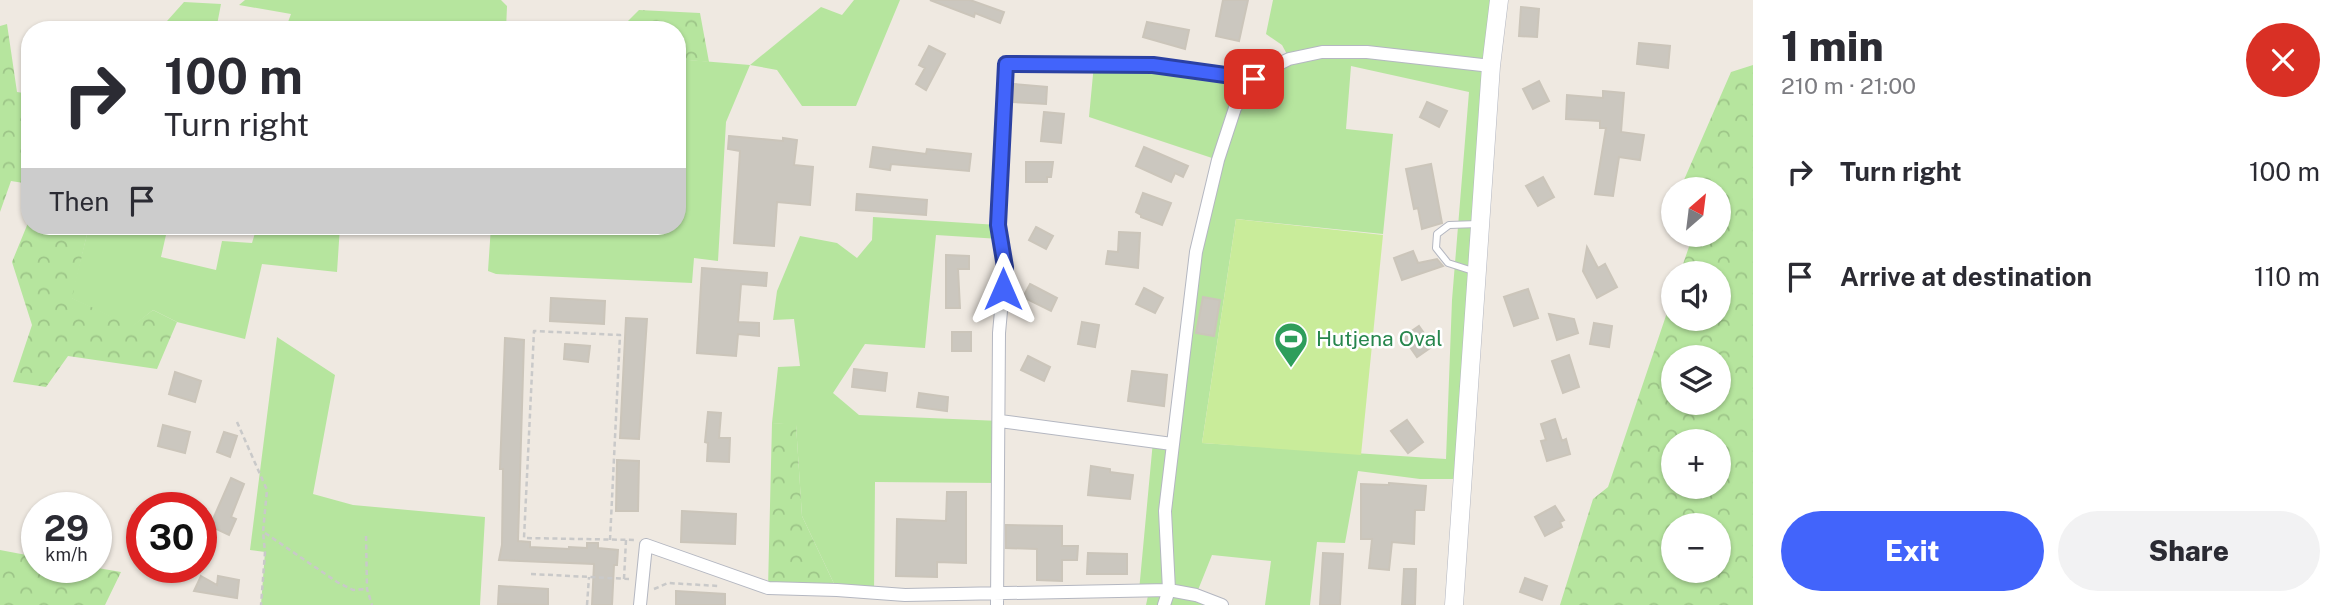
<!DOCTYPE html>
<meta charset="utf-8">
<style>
body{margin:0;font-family:"Public Sans",sans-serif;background:#f2f2f3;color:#2b2b33;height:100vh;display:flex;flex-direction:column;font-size:26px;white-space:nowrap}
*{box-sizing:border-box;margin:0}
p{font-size:23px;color:#7c7c81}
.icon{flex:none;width:38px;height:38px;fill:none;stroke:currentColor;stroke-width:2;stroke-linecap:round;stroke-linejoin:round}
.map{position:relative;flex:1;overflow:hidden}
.sheet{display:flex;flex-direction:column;background:#fff;width:595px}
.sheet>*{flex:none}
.banner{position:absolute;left:21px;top:21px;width:665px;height:214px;border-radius:28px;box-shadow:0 2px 5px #0004;background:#fff;color:#2b2b33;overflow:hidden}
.needle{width:46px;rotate:28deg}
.fabs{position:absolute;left:1661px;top:177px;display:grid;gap:14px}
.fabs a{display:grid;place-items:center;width:70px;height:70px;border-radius:50%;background:#fff;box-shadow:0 2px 5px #0004;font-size:35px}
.speed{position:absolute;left:21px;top:492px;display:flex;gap:14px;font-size:35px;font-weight:700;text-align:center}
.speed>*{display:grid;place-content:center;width:91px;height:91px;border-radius:50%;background:#fff;box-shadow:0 2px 5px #0004;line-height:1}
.speed small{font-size:18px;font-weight:400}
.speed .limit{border:10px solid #d22;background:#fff;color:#111}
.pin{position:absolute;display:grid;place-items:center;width:60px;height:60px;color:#fff;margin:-30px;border-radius:14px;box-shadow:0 4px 10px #0006}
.me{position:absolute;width:77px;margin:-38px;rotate:0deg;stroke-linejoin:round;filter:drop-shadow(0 0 5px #0008)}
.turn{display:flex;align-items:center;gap:24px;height:147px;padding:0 28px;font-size:32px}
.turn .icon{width:91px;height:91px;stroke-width:2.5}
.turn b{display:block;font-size:49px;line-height:60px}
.then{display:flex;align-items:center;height:66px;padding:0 28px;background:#0003;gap:14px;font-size:26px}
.round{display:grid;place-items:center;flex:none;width:74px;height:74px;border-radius:37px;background:#f2f2f3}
.head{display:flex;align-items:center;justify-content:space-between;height:119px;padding:0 28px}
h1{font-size:42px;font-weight:800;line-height:52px}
.cta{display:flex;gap:14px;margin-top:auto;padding:14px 28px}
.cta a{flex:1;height:80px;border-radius:42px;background:#4264fb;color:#fff;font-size:28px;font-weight:800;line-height:80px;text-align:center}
.cta a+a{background:#f2f2f3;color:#2b2b33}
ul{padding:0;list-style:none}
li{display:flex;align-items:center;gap:21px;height:105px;padding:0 28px}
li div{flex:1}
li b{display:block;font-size:26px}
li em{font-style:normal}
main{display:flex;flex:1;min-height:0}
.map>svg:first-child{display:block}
.grass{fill:#b6e59e;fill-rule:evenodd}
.forest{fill:url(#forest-crowns);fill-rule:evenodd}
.pitch{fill:#c9ec9a}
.building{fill:#cbc7bf;stroke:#cbc5ba;stroke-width:2}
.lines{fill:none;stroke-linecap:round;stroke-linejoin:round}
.service-casing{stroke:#b4b7c1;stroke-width:8}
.minor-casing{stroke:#b4b7c1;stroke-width:14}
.secondary-casing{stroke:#b4b7c1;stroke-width:19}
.path{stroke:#c9c9c9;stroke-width:2.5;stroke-dasharray:5 3.5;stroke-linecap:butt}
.service{stroke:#fff;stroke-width:6}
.minor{stroke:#fff;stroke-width:12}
.secondary{stroke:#fff;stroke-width:18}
.route-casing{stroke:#2b41a3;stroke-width:18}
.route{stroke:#4264fb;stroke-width:12}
.labels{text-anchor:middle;stroke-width:5;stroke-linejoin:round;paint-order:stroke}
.leisure-label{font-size:21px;fill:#27864d;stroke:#fff;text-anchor:start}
</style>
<main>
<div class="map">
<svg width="1753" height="605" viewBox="0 0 1753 605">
<defs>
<pattern id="forest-crowns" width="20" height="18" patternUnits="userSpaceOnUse" patternTransform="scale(1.75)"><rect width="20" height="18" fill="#b6e59e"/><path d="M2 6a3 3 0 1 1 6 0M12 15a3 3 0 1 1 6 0" fill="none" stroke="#9dc588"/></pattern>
</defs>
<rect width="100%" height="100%" fill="#efe9e1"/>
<!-- grass -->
<path class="grass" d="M245,0h256l6,6 -1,24h-221l6,-16 -52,-9z
M854,0h46l-44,106h-54l-25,-36 -27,-5 -24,57 -8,139 -24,-3 -2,25 -196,-9 -8,-3 3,-45h186v-167l73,6 71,-58 21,8z
M1273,0h226l-36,479h-43l-62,-8 -13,72 -28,-1 -7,63h-45l6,-44 -59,-6 -16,40 26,10h-76l3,-14h-10l14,-150 19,3 24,-192 22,-92 -129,-43 5,-53 160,15 35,-21 -7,-13 -16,-11zM1351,66l118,26 -17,208 -6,159 -244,-16 34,-224 147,15 10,-100 -47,-5z
M184,2l37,2 -5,26h-57z
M873,217l125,8 2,14 -64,-4 -11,113 -60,-4 -32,49 26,22 141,6 -1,62 -124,-1 -1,112 -37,-4 -35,-74 -6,-91 -24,-2 6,-56 22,-1 -6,-47 -21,1 4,-29 23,-55 37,7 20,15 15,-18z
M89,226h79l-7,31 55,13 6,-29 30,2 5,-17h83l-3,46 -75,-8 -17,75 -68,-17 -24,-12 -21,17 -61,-29z
M277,337l58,38 -22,119 40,11 132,12 -5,88h-219l4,-53 -15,-2z"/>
<!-- forest -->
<path class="forest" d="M639,10l61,3 9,49 -32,-3v-29h-58z
M7,24l10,68 13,2v90l-19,-3 -11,31v-186z
M1753,65v540h-193l33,-106 15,-12 65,-192v23h45v-45h-38l13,-38 25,-1v-45h-38l51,-117zM1673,357h45v45h-45zM1673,441h45v45h-45zM1673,525h45v45h-45z
M30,218v8h59l-17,72 60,28 21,-16 24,12 -20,47 -89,-13 -22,31 -33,-5 19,-57 -20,-63z
M772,423l24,1 6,92 35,74 -69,-2z
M0,550l37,7v10h55l29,5 -16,33h-105z"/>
<!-- pitch -->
<path class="pitch" d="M1236,219l147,16 -22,220 -159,-12z"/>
<!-- building -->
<path class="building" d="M930,0h40l34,12 -4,11 -25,-10 -1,4z
M1223,0h25l-9,41 -23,-5z
M1521,7l18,2 -2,28 -18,-1z
M1147,22l42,8 -4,19 -42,-12z
M1639,43l31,3 -2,22 -31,-4z
M929,46l16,8 -19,36 -10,-6 9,-16 -6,-3z
M1539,81l10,20 -16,8 -10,-20z
M1014,84l33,3 -1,17 -33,-2z
M1603,91l21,2 -3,39 23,3 -4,25 -21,-3 -6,39 -18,-2 11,-66h-6v-7l-34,-2 1,-24 36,3z
M1427,102l20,9 -8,16 -19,-10z
M1044,112l20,2 -3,29 -20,-2z
M729,136l54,5v-3l14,2 -3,25 19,2 -3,38 -33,-3 -3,44 -40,-3 6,-92 -12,-2z
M873,147l53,7 1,-5 44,5 -2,17 -78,-7 -1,6 -20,-3z
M1144,147l44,19 -5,11 -8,-4 -4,9 -35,-16z
M1026,162h27l-2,15h-4v5h-21z
M1431,164l11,59 -20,6 -4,-21 -4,1 -8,-40z
M1543,177l11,20 -16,9 -12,-20z
M1143,193l28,10 -9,22 -21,-8v-2l-5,-3z
M857,194l70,6 -1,15 -70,-5z
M1036,227l17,9 -7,13 -17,-9z
M1119,232l21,1 -2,35 -32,-4 2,-13 10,1z
M1587,247l11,21 7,-4 12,23 -20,11 -14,-27z
M1413,251l5,12 19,-4 6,7 -41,14 -8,-22z
M946,255l23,1v13h-11l2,39h-14z
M702,268l65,5 -1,13 -25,-2 -3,38 21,1v13l-21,-2 -2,22 -39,-3z
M1030,284l27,14 -6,13 -28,-14z
M1144,288l19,10 -8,15 -19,-9z
M1528,289l10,29 -24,8 -10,-29z
M1203,297l17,3 -6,36 -18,-3z
M551,298l54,3 -1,23 -54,-3z
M1549,314l25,5 4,14 -21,7z
M626,318l21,1 -8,120 -19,-1z
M1082,322l17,3 -4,22 -17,-3z
M1594,323l18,3 -3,21 -19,-3z
M1419,326l14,20 -16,11 -14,-20z
M952,332h19v19h-19z
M505,338l19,2 -6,201 12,1v5l39,2v-2l18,1v-5h11v5l20,2 -1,15h-3l-2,40h-20l2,-41 -95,-4 3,-15 1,-76h-3z
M565,344l25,2 -2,16 -24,-3z
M1569,355l10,32 -16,6 -11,-32z
M1028,356l22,11 -6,14 -23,-11z
M854,369l33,4 -2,18 -33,-4z
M1132,371l35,4 -3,31 -36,-5z
M175,372l26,9 -6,21 -26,-8z
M919,393l29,4 -1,14 -30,-4z
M708,412l13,1 -2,25h11l-1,24 -22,-1 1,-18 -3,-1z
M1555,419l7,22 4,-2 4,15 -23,7 -6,-20 5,-1 -5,-16z
M1407,420l16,22 -15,11 -17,-22z
M163,425l27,7 -5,21 -27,-7z
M224,432l13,4 -7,21 -13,-5z
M617,460l22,1 -1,50h-22z
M1091,466l19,3v3l23,3 -3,24 -42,-4z
M231,478l13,6 -13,33 5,2 -7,16 -19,-9z
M1389,483l37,3 -2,24h-9l-1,34 -22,-2 -3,28 -20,-2 3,-29h-11v-55l28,1z
M947,492h19v71l-29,-1v15l-41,-1 1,-57 49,2z
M1555,506l9,14 -4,2 2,5 -17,9 -10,-19z
M682,511l54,3 -1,30 -54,-2z
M1006,525l56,1v20h16l-1,14h-15v21l-25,-1v-31l-31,-1z
M1088,553l39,1v20h-40z
M1323,553l20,1 -3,51h-20z
M1404,569h12l-1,36h-13z
M201,576l16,9 1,-9 21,4 -2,18 -43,-7z
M1525,578l22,8 -5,14 -22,-8z
M499,586l49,3v16l-50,-1z
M676,591l49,3v11h-49z"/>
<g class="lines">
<!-- service casing -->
<g class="service-casing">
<path id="service" d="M1473,271l-25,-8 -12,-15 1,-14 12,-9 29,-1"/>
</g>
<!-- minor casing -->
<g class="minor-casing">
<path id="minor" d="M1000,421l172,23
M640,605l6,-60 122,43 69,2 68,5 264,-5 27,5 26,10
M997,605l2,-272 6,-66 -7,-42 8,-161 147,1 101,14
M1164,605l5,-15 -4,-79 31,-259 22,-92 17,-52 19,-29 11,-8 24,-12 33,-7h45l124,14"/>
</g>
<!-- secondary casing -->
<g class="secondary-casing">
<path id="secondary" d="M1454,605l37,-539 8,-66"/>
</g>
<!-- path -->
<path class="path" d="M237,422l30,68 -4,42 2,20 -4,53
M265,533l72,49 16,8 14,-1
M366,536l1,53 5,16
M610,540l10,-205 -86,-4 -10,207 112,2
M531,574l98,5
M624,579l2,-39
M654,589l14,-6 51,3
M587,605l2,-28"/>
<!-- service -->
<use href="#service" class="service"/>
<!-- minor -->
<use href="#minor" class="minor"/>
<!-- secondary -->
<use href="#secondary" class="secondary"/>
</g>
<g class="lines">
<!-- route casing -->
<g class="route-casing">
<path id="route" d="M1003,289l2,-22 -7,-42 8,-161 147,1 101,14"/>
</g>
<!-- route -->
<use href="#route" class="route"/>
</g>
<!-- icons -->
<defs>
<g id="stadium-pin" transform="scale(1.75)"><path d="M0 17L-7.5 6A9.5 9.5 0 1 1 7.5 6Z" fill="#2e9e5b" stroke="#fff"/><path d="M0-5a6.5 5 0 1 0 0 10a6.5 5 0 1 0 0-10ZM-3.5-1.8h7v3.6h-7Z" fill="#fff"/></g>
</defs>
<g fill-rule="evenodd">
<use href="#stadium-pin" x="1291" y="339"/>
</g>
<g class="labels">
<!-- leisure labels -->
<g class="leisure-label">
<text x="1316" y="346">Hutjena Oval</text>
</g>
</g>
</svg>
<div class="fabs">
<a><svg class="needle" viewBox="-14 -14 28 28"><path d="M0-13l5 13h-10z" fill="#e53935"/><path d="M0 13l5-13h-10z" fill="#7c7c81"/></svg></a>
<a><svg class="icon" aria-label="sound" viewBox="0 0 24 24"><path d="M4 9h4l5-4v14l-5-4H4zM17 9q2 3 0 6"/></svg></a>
<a><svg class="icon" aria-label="layers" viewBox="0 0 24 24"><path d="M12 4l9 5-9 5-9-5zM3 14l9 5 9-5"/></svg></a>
<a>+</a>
<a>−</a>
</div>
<div class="speed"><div>29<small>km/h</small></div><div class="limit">30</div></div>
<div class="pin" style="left:1254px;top:79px;background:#d93025"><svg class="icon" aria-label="arrive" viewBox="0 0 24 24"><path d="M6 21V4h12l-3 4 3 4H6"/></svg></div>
<svg class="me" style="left:1003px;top:289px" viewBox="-20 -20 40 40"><path d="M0-17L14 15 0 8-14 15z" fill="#4264fb" stroke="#fff" stroke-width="4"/></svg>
<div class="banner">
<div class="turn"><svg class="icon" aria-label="right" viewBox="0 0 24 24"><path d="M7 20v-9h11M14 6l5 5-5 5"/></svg><div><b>100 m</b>Turn right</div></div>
<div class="then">Then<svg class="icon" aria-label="arrive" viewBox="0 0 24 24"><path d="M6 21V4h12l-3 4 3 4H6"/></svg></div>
</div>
</div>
<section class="sheet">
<div class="head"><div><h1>1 min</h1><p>210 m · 21:00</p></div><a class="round" style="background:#d93025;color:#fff"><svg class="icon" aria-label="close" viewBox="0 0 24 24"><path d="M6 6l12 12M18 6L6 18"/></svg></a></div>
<ul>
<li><svg class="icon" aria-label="right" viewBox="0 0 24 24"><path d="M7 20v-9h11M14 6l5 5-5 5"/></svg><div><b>Turn right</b></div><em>100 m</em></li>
<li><svg class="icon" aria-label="arrive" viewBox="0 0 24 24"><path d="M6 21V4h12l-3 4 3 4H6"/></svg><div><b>Arrive at destination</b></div><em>110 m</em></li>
</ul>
<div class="cta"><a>Exit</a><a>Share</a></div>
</section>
</main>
